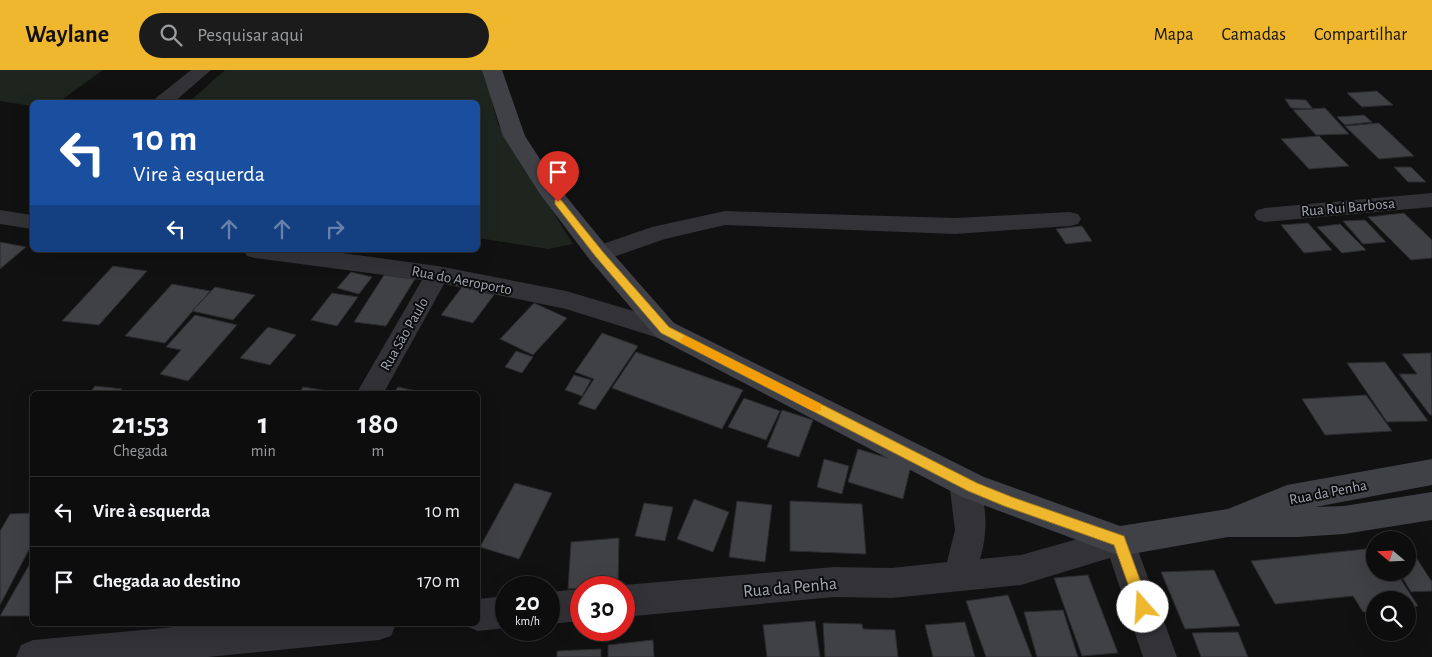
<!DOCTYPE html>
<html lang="pt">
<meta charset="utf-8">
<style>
body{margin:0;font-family:"Alegreya Sans",sans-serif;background:#1b1b1c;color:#f1f3f6;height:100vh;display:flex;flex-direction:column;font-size:19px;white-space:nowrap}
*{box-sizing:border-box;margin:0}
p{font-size:16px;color:#9a9c9e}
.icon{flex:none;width:28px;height:28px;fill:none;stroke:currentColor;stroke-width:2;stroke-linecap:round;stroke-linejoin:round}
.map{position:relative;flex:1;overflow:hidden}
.sheet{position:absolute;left:30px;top:321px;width:450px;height:235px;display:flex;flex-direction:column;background:#0d0d0e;border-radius:8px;box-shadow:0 5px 20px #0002,0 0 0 1px #2d2d2e}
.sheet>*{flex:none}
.hud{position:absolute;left:30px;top:30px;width:450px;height:152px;border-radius:8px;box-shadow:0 5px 20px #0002,0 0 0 1px #2d2d2e;background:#1a4fa0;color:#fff;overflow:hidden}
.needle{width:32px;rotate:289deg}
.tools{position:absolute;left:1366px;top:461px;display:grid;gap:10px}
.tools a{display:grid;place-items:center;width:50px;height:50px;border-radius:50%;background:#0d0d0e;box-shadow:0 5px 20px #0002,0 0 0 1px #2d2d2e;font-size:25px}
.speed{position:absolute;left:495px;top:506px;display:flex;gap:10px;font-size:25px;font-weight:700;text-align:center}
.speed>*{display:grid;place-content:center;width:65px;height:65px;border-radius:50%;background:#0d0d0e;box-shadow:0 5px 20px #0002,0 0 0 1px #2d2d2e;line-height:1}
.speed small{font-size:12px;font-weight:400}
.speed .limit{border:8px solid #d22;background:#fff;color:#111}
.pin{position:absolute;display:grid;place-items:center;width:42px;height:42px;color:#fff;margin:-51px -21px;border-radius:50% 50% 50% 0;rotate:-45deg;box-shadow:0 0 5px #0007}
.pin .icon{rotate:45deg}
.me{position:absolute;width:55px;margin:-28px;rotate:341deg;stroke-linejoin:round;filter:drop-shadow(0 0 4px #0008)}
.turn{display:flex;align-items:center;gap:18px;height:105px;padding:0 20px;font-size:22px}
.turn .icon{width:65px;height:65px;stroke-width:2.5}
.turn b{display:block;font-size:35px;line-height:42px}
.lanes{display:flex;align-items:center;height:48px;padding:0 20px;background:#0003;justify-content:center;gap:25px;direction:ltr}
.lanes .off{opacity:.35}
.eta{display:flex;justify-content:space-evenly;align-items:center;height:85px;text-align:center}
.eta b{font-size:30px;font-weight:600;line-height:35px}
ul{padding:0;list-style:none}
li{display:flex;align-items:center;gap:15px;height:70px;padding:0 20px;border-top:1px solid #2d2d2e}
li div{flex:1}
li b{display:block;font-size:19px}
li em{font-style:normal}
header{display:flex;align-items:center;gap:30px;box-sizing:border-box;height:70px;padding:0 25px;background:#eeb72d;color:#111}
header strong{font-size:24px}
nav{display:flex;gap:28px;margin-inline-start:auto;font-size:18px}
.search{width:350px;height:45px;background:#1b1b1c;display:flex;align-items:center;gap:12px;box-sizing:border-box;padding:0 18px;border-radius:28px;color:#9a9c9e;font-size:19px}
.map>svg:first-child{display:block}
.green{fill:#1d251e}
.building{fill:#404145;stroke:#2b2b2e}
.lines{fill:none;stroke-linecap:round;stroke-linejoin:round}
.street{fill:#323237;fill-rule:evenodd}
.secondary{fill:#404147;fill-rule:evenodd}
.route{fill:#eeb72d;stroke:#9b771d}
.slow{fill:#f59e0b}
.labels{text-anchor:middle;stroke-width:4;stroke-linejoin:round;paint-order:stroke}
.street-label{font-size:15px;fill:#a2a6b3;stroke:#0c0c0d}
.near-street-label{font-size:18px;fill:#a2a6b3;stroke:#0c0c0d}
</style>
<header>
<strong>Waylane</strong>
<div class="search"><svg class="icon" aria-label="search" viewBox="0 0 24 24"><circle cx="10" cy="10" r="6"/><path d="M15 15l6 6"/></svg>Pesquisar aqui</div>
<nav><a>Mapa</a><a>Camadas</a><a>Compartilhar</a></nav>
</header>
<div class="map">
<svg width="1432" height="587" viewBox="0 0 1432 587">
<rect width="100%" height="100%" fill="#111112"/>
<!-- green -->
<path class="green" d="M0,0h103l-44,32h-27v4l-32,-5z
M225,0h259l14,54 75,120 -25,5 -70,-11v-136h-289z"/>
<!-- building -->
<path class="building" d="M1377,21l16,14 -31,2 -15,-14z
M1285,29l21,1 7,9 -22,-1z
M1325,38l24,26 -33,1 -23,-25z
M1364,45l8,7 -27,3 -8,-8z
M1379,53l35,33 -35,3 -34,-33z
M1319,66l30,30 -40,3 -28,-30z
M1394,97h17l15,15h-18z
M1404,143l28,27v18l-21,2 -43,-43z
M1365,150l21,22 -23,2 -20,-23z
M1308,153l24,27 -28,3 -23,-28z
M1340,154l26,26 -24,3 -25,-26z
M1082,156l10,15 -26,3 -10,-15z
M0,172l26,5 -26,22z
M113,196l34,5 -48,54 -37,-4z
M351,202l21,5 -13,17 -22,-6z
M384,205l31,4 -29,47 -32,-4z
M172,214l38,7 -45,52 -40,-7z
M215,217l40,8 -22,25 -41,-9z
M462,217l32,8 -21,28 -32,-8z
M332,223l26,4 -21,29 -26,-6z
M534,233l33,15 -34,37 -33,-16z
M195,245l42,10 -49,56 -28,-7 21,-24 -15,-3z
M268,257l28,8 -26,30 -30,-7z
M602,263l36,13 -43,64 -17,-6 16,-25 -19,-7z
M516,281l17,6 -11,16 -17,-6z
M636,282l107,38 -21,39 -110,-41z
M1431,283l1,62h-2l-31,-41h18l-15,-20z
M1385,292l43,59 -41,1 -40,-59z
M574,305l17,5 -9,16 -17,-6z
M95,316l27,3 -3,5h-30z
M303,317l45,7h-49z
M398,317l32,7h-37z
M1366,325l26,36 -67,4 -23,-36z
M744,328l36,13 -14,29 -38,-13z
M782,340l31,10 -14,37 -32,-10z
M858,379l53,16 -8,34 -55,-17z
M824,389l25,7 -7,28 -25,-7z
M515,413l37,10 -33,66 -39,-12z
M694,429l35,13 -16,40 -36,-13z
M737,431l35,4 -7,57 -36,-5z
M790,431l72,3 4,50 -76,-3z
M644,433l29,4 -8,34 -30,-5z
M32,443v31l-32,61v-74l10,-17z
M619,468l-1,47 -50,4 3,-47z
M1408,475l24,37v9l-21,1 -12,-20h9z
M1375,478v24h21l22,34 -10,1v-7h-33v11l-12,1 -10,-16 -78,8 -24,-43z
M32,490v56h-32z
M1214,500l26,56 -55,3 -24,-57z
M1088,505l30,78 -36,3 -28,-78z
M1008,525l24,62h-46l-20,-56z
M1063,540l15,47h-41l-13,-45z
M815,551l5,36h-53l-4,-32z
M965,552l10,35h-42l-8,-32z
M823,553l39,1 1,5 32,1 3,27h-73z
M1238,562l10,25h-47l-9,-24z
M653,570l1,17h-46v-12z
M601,579v8h-44v-6z"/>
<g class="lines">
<!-- street -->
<path class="street" d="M191,0h20l-37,32h-20l2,-4z
M1432,123v14l-167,15 -8,-2 -3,-5 3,-5 8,-2z
M0,140l32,5v14l-32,-5z
M725,141l230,7 115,-6 8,2 3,5 -3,5 -8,2 -115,8 -230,-9 -60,14 -66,23 -8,-2 -4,-6 4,-6 61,-21z
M243,180h77l118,16 128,25 108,32 4,7 -4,7 -9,3 -99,-31 -122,-25 -61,110h-27l66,-114 -167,-22 -8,-2z
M964,399l10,4c13,26 15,58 6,86l41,-4 99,-28 11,4 46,126h-34l-33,-99 -89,27 -129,13 -58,-1 -210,20v-29h-6l6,-3 210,-18 58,1 55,-6 8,-32 -6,-48 5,-9z
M581,519v32l-32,3v-32z
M506,526v32l-28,3 -12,-5 -1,-2h13v-25z
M207,554h189l-5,12 -12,4 -171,17h-192l5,-12 12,-5z"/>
<!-- secondary -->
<path class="secondary" d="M482,0h20l23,66 31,48 52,64 66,75 310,154 136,49 108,-17 59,-24 145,-26v26l-117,22 29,-1 88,-14v28l-88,14 -46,3h-70l-108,19 -158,-59 -306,-160 -66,-77 -50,-66 -37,-58z"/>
</g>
<!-- route -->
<path class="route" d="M558,129l3,1 42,52 66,75 308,156 35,14 112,39 26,71 -2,5 -5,2 -5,-2 -24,-67 -110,-39 -36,-15 -307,-158 -65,-76 -41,-53v-4z"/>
<!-- slow -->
<path class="slow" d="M685,266l136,68v7h-8l-131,-68 -2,-3z"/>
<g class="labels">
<!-- street labels -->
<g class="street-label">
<text transform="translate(1348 137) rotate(-5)" y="5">Rua Rui Barbosa</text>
<text transform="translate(462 210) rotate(11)" y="5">Rua do Aeroporto</text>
<text transform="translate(404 264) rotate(-60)" y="5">Rua São Paulo</text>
<text transform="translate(1328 422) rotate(-11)" y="5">Rua da Penha</text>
</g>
<!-- near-street labels -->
<g class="near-street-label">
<text transform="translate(790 517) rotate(-5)" y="6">Rua da Penha</text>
</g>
</g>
</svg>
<div class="tools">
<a><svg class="needle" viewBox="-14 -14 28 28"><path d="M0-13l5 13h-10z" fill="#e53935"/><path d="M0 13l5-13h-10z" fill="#9a9c9e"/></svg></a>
<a><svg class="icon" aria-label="search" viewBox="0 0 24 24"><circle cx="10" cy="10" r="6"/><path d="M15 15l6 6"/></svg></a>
</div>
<div class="speed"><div>20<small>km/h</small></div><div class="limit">30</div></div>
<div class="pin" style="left:558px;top:132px;background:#d93025"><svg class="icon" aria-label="arrive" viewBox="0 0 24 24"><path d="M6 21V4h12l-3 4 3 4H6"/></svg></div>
<svg class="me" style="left:1143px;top:537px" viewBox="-20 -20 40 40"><circle r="19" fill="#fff"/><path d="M0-13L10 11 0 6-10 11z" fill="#eeb72d"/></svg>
<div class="hud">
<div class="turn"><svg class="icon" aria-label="left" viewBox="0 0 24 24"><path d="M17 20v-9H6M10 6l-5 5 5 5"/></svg><div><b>10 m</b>Vire à esquerda</div></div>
<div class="lanes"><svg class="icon" aria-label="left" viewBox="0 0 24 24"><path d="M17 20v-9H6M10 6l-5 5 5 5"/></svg><svg class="icon off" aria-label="ahead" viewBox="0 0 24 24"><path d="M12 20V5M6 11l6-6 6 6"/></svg><svg class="icon off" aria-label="ahead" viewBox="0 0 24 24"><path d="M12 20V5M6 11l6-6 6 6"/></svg><svg class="icon off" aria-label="right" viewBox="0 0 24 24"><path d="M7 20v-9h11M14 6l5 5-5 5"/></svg></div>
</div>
<section class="sheet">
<div class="eta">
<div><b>21:53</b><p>Chegada</p></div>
<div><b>1</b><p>min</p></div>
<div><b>180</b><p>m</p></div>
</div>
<ul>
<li><svg class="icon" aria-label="left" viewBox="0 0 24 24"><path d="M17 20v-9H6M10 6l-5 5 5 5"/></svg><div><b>Vire à esquerda</b></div><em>10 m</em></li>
<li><svg class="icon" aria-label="arrive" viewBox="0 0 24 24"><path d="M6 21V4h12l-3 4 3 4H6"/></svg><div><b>Chegada ao destino</b></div><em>170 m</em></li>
</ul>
</section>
</div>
